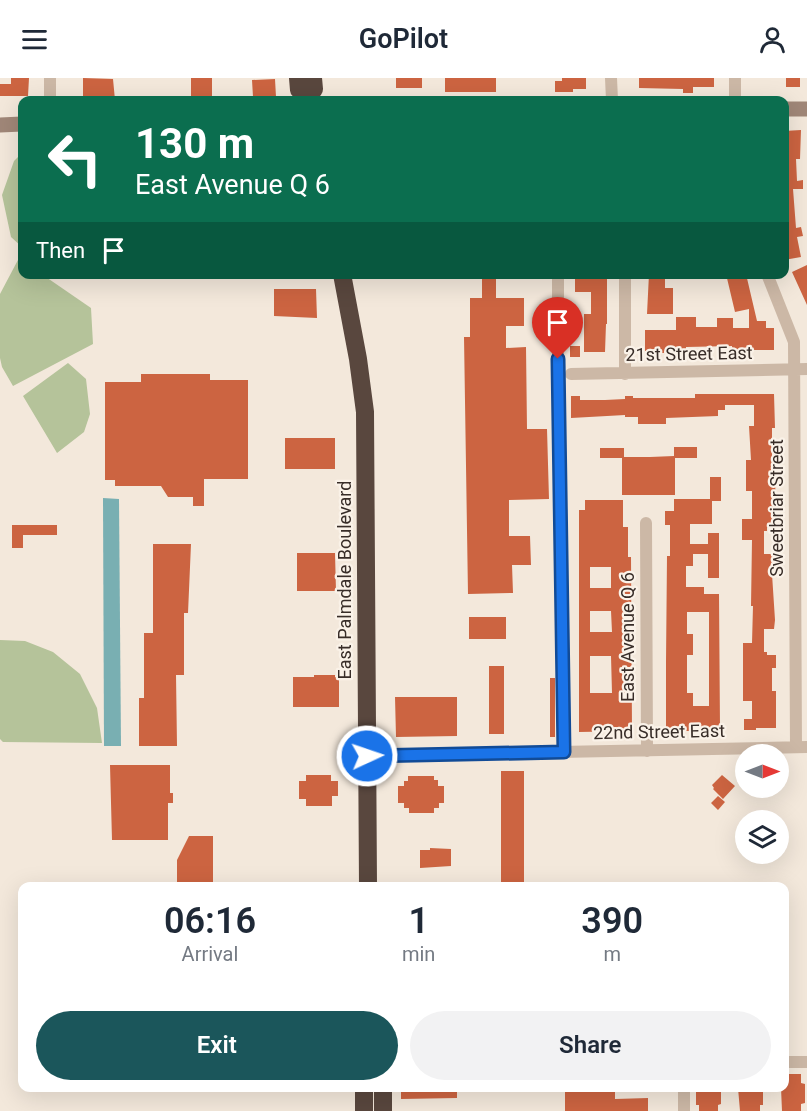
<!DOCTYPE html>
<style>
body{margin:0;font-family:Roboto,sans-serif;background:#f2f2f3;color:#1f2937;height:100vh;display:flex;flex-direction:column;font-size:22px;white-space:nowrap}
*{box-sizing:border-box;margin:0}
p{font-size:20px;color:#747a83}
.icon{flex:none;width:33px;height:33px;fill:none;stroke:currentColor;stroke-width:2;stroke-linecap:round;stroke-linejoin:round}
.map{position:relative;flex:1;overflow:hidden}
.drawer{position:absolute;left:18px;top:804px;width:771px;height:210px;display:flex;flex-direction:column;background:#fff;border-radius:12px;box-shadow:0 6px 24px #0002}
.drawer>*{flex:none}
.guide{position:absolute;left:18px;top:18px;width:771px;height:183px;border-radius:12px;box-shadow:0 6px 24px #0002;background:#0b6e4f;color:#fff;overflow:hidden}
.needle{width:39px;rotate:90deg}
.buttons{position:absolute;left:735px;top:666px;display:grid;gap:12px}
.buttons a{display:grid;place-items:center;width:54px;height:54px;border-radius:50%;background:#fff;box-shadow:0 6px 24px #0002;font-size:30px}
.pin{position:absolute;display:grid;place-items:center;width:51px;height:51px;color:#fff;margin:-62px -26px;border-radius:50% 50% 50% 0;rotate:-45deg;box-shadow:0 0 6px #0007}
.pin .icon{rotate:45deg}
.me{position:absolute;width:66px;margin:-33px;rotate:87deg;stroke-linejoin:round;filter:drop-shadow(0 0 4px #0008)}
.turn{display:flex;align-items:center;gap:21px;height:126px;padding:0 18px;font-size:27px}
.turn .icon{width:78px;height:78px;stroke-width:2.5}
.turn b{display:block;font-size:42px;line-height:51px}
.then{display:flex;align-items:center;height:57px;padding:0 18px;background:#0003;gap:12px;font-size:22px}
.eta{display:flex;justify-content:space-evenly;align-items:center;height:102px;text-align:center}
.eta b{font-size:36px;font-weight:600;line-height:42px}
.primary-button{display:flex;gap:12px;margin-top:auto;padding:12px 18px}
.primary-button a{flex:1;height:69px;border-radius:36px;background:#1b565b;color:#fff;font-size:24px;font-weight:600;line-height:69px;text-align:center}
.primary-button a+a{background:#f2f2f3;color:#1f2937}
header{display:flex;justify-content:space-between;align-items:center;height:78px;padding:0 18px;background:#fff;font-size:27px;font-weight:600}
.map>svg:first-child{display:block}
.green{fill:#b5c39a}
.water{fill:#79afb2}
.building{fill:#cc6441;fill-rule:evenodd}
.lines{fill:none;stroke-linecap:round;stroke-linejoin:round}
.street{stroke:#ccb8a6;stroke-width:12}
.secondary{stroke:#a08778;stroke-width:15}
.highway{stroke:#59473e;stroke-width:18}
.route-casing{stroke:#114b97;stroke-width:15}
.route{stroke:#1a73e8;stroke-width:10}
.labels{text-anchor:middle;stroke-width:4.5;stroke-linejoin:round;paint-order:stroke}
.street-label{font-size:18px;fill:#382d28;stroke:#faf2e8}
</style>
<header><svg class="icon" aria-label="menu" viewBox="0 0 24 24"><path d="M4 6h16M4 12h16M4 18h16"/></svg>GoPilot<svg class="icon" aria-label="person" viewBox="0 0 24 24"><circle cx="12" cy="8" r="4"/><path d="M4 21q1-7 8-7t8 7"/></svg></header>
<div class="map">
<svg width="807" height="1033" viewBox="0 0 807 1033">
<rect width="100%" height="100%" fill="#f3e8db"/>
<!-- green -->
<path class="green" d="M22,75v94l-11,-10 -9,-42 12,-34z
M19,180l3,2v14l21,1 48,33 2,36 -80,42 -11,-19 -2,-9v-64z
M68,285l18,16 4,35 -6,18 -27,21 -34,-57z
M0,562l25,1 28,11 27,22 17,34 5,35 -99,-1 -3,-3z"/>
<!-- water -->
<path class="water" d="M103,420l16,1 2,247h-17z"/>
<!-- building -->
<path class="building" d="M11,0h18l-1,18h-28v-12h11z
M83,0l30,1 2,21h-11v-3h-21z
M191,0h21v22h-21z
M396,0h26v10h-26z
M445,0h51v14h-51z
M562,0h24v11h-13v3h-18v-11h7z
M639,0h75v9h-21v6h-10v-4l-44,-1z
M786,0h14v9h-14z
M275,1l1,18h-23l-1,-17z
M801,52l-1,29h-4l1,22 6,-1v9h-10l3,39 5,-1 2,9 -6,1 4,20 -17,3v-129z
M807,187v40l-15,-33z
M583,196l24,1v49h-1l-1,28h-21v-38h7v-22h-16v-16z
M649,196h16v14h8v26h-26z
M726,196h20l11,47h9v7h8v22h-42v-4l-46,1v3l-22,1v2l-19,-2v-21h31v-13h20v10h21v-9h16v10h16v-19l-14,3z
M482,200h14v20h28v28h-18v22l20,-1 1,82h20l2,70 -40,1v36h21l1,29h-19l1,28 -45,1 -4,-257h6v-39h12z
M274,211h42l1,29 -43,-2z
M570,268h10v11h-10z
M141,296h69v6h38v99h-44v27h-11v-9h-25l-7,-11h-46v-6h-10v-98h36z
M695,316h79l1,34h-3v31l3,9 1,60h-9v3h-3v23h9v9h2v11h-3l3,46 -1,9h-10v23h3v3h9v13h-4v23h4v37h-20v2h-12v-11h8v-18h-9v-58h9l1,-37h-2l1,-66h-10v-21h10v-28h-6v-31h5l-2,-34h5v-21h-29v5h-7v6l-52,2v6h-28v-7h-13v-2l-54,3v-22h9v4h25l20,-1v-3h8v2h62z
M285,360h50v31h-50z
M674,369h23v11h-22v37h-53v-37h-22v-10h24v9h26l24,-1z
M710,399h11v24h-9v23h-22v20h18v-11h11v45h-11v-24h-15v12h-7v21h18v7h15l1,135h-16v2h-34v-3h-4v-66l1,-106h3v-31h-5v-14h9v-12h36zM687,534h22v94h-16v-13h-6v-38h6v-21h-6z
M585,422h38v27h5v30h3l1,174 -53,1v-222h6zM590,489h21v21h-21zM590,533h21l1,21h-22zM590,578h21l1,37h-22z
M12,447h45v10h-34v13h-11z
M153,466h38l-3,69h-4v62h-8l1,71h-38v-48h5v-65h9z
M297,475h38l1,38h-39z
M469,539h37v22h-37z
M489,588h15v68h-15z
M314,597h21v2h4v30h-46v-30h21z
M550,600h5v59h-5z
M395,619h62v39l-61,1z
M110,687h60v28h3v10h-5v37h-56z
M501,693h23v115h-23z
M306,697h25v6h7v15h-6v10h-26v-7h-7v-18h7z
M722,697l13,11 -12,13 -10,-10 1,-1 -2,-3z
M408,698h26v4h4v6h6v17h-5v5h-5v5h-25v-5h-5v-5h-6v-17h6v-5h4z
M718,718l7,6 -7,8 -7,-7z
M189,758h24v50h-36v-26z
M430,770l21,1v17l-31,2v-18h10z
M784,996h17v9l4,1v19l-4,1v7h-19l-1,-23h3z
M401,1010h56v10l-56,1z
M565,1010h47l1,4 2,-1v8l33,-1v13h-83z
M696,1010h25v16l-3,1v6h-19v-6h-3z
M738,1010h25v17h-3v6h-20z"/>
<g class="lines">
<!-- street -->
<path class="street" d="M50,0v22
M611,0l1,22
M735,0v22
M558,196v124l6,354
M625,196v100
M767,196l27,68 2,405
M571,296l236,-5
M646,445l1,228
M367,678l440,-9
M784,984h23
M684,1010v23"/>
<!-- secondary -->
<path class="secondary" d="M784,31h23
M0,47l22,-1"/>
<!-- highway -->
<path class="highway" d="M298,0l1,12 9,7v3
M308,19l6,-8 -1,-11
M342,196l16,85 7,53 3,474
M364,1010v23
M383,1010v23"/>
</g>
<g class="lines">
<!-- route casing -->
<g class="route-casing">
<path id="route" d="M367,678l197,-4 -6,-393"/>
</g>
<!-- route -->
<use href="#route" class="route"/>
</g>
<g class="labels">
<!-- street labels -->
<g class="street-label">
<text transform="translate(689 276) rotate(-1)" y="6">21st Street East</text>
<text transform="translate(777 430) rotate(-90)" y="6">Sweetbriar Street</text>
<text transform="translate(345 502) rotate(-90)" y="6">East Palmdale Boulevard</text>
<text transform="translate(628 559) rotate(-90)" y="6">East Avenue Q 6</text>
<text transform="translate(659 654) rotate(-1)" y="6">22nd Street East</text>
</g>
</g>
</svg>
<div class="buttons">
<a><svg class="needle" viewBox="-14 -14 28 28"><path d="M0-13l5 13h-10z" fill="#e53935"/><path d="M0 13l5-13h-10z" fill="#747a83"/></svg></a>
<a><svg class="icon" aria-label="layers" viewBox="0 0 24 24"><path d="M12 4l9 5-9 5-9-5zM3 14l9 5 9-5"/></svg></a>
</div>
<div class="pin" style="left:558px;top:281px;background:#d93025"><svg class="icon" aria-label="arrive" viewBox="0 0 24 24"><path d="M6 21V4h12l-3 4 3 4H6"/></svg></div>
<svg class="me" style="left:367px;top:678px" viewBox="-20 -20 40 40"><circle r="17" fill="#1a73e8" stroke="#fff" stroke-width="3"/><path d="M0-11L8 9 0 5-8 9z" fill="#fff"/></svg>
<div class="guide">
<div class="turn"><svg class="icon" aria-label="left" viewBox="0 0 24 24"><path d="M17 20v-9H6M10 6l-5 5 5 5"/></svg><div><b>130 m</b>East Avenue Q 6</div></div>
<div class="then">Then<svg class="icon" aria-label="arrive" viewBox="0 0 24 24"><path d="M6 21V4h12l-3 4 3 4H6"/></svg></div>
</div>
<section class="drawer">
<div class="eta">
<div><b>06:16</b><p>Arrival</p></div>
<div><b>1</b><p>min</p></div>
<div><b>390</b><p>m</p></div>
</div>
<div class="primary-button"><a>Exit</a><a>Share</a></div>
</section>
</div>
